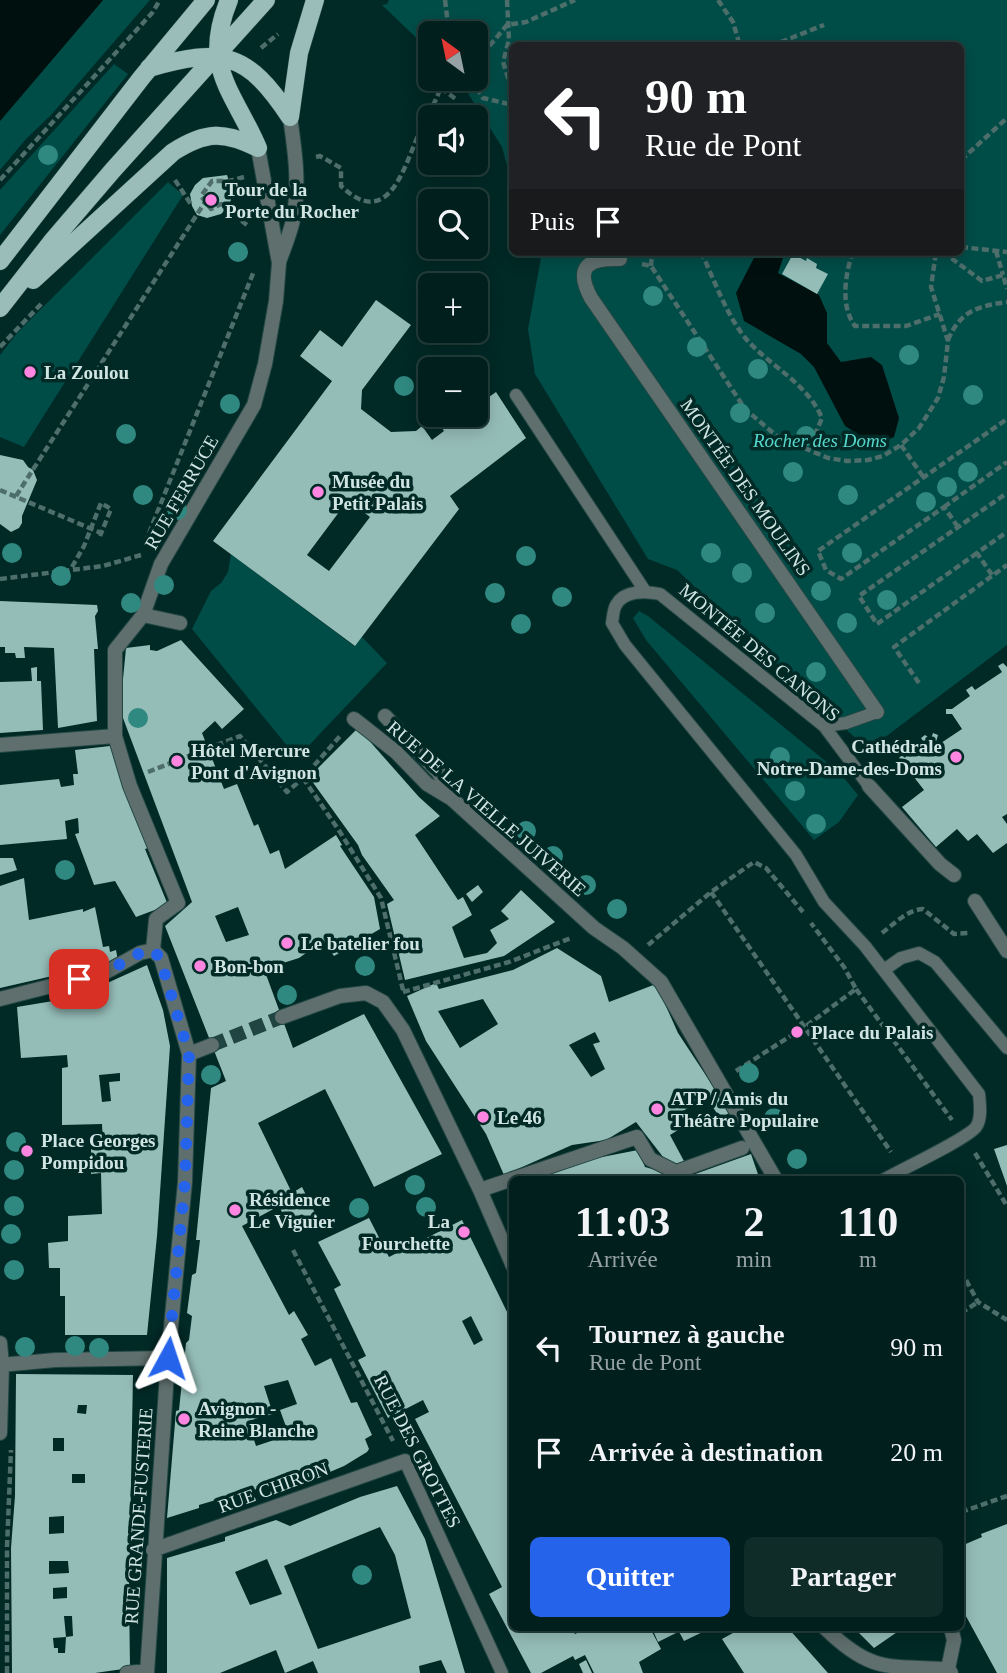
<!DOCTYPE html>
<html lang="fr">
<meta charset="utf-8">
<style>
body{margin:0;font-family:Georgia,serif;background:#0f2c29;color:#f1f3f6;height:100vh;display:flex;flex-direction:column;font-size:26px;white-space:nowrap}
*{box-sizing:border-box;margin:0}
p{font-size:23px;color:#96a2a3}
.icon{flex:none;width:38px;height:38px;fill:none;stroke:currentColor;stroke-width:2;stroke-linecap:round;stroke-linejoin:round}
.map{position:relative;flex:1;overflow:hidden}
.sheet{position:absolute;left:509px;top:1176px;width:455px;height:455px;display:flex;flex-direction:column;background:#011f1c;border-radius:10px;box-shadow:0 4px 18px #0003,0 0 0 2px #233d3b}
.sheet>*{flex:none}
.guide{position:absolute;left:509px;top:42px;width:455px;height:214px;border-radius:10px;box-shadow:0 4px 18px #0003,0 0 0 2px #233d3b;background:#202124;color:#fff;overflow:hidden}
.needle{width:46px;rotate:327deg}
.fabs{position:absolute;left:418px;top:21px;display:grid;gap:14px}
.fabs a{display:grid;place-items:center;width:70px;height:70px;border-radius:10px;background:#011f1c;box-shadow:0 4px 18px #0003,0 0 0 2px #233d3b;font-size:35px}
.pin{position:absolute;display:grid;place-items:center;width:60px;height:60px;color:#fff;margin:-30px;border-radius:14px;box-shadow:0 4px 10px #0006}
.me{position:absolute;width:77px;margin:-38px;rotate:5deg;stroke-linejoin:round;filter:drop-shadow(0 0 5px #0008)}
.turn{display:flex;align-items:center;gap:24px;height:147px;padding:0 21px;font-size:32px}
.turn .icon{width:91px;height:91px;stroke-width:2.5}
.turn b{display:block;font-size:49px;line-height:60px}
.then{display:flex;align-items:center;height:66px;padding:0 21px;background:#0003;gap:14px;font-size:26px}
.eta{display:flex;justify-content:space-evenly;align-items:center;height:119px;text-align:center}
.eta b{font-size:42px;font-weight:800;line-height:49px}
.action{display:flex;gap:14px;margin-top:auto;padding:14px 21px}
.action a{flex:1;height:80px;border-radius:10px;background:#2563eb;color:#fff;font-size:28px;font-weight:800;line-height:80px;text-align:center}
.action a+a{background:#0f2c29;color:#f1f3f6}
ul{padding:0;list-style:none}
li{display:flex;align-items:center;gap:21px;height:105px;padding:0 21px}
li div{flex:1}
li b{display:block;font-size:26px}
li em{font-style:normal}
.map>svg:first-child{display:block}
.green{fill:#004d48}
.water{fill:#00100e}
.building{fill:#95bdb8;fill-rule:evenodd}
.lines{fill:none;stroke-linecap:round;stroke-linejoin:round}
.street-tunnel{stroke:#204542;stroke-width:14;stroke-dasharray:14 7;stroke-linecap:butt}
.lane-casing{stroke:#224744;stroke-width:14}
.street-casing{stroke:#224744;stroke-width:16}
.primary-casing{stroke:#224744;stroke-width:19}
.path{stroke:#4d6e6b;stroke-width:4.5;stroke-dasharray:7 3.5;stroke-linecap:butt}
.lane{stroke:#5f6f6d;stroke-width:12}
.street{stroke:#5f6f6d;stroke-width:14}
.primary{stroke:#9bbdb9;stroke-width:18}
.path-bridge{stroke:#4d6e6b;stroke-width:4.5;stroke-dasharray:7 3.5;stroke-linecap:butt}
.tree{fill:#308981}
.route{stroke:#2563eb;stroke-width:12;stroke-dasharray:0 21.6}
.poi-dot{fill:#fe85e0;stroke:#012926;stroke-width:2.5}
.labels{text-anchor:middle;stroke-width:7;stroke-linejoin:round;paint-order:stroke}
.poi-label{font-size:19px;font-weight:bold;fill:#d0e4e2;stroke:#012926;text-anchor:start}
.park-label{font-size:19px;font-style:italic;fill:#56d7cc;stroke:#012926}
.street-label{font-size:19px;fill:#d0e4e2;stroke:#012926}
</style>
<div class="map">
<svg width="1007" height="1673" viewBox="0 0 1007 1673">
<rect width="100%" height="100%" fill="#012926"/>
<!-- green -->
<path class="green" d="M103,0h47l-99,115 -25,24 -26,31v-49z
M389,0h618v645l-139,105 -191,-180 -29,-11 -113,-185 -7,-45 14,-77h419v-206h-448v141l-11,-40 -43,-68h17v-46h-46v18l-48,-46 5,-1z
M114,64l14,10 -128,161v-45z
M168,182l15,13 -159,252 -24,-10v-82l17,-22z
M231,554l123,92 8,-9 25,26 -90,95 -105,-129 19,-38 10,-8 7,-11z
M639,611l9,5 192,157 18,22 -19,27 -25,18 -168,-200 -13,-22z"/>
<!-- water -->
<path class="water" d="M0,0h103l-103,121z
M757,252h28l-7,21 41,22 8,18v30l14,19 30,-5 11,8 17,53 -5,19 -19,8 -30,-19 -31,-59 -13,-13 -57,-33 -8,-28z"/>
<!-- building -->
<path class="building" d="M227,175l6,18 -4,13 -8,8 -14,4 -10,-3 -5,-9 -2,-12 5,-9 8,-7z
M793,254l13,7 1,-3 10,6 -1,4 12,6 -11,20 -35,-20z
M376,300l35,25 -49,65 -1,19 30,23 25,-1 6,-5 10,14 12,-9 -6,-9 4,-4 7,9 16,-12h11v-9l20,-14 30,46 -76,58 9,13 -104,137 -142,-105 119,-160 -32,-25 20,-26 22,17zM348,500l22,17 -41,54 -22,-16z
M0,455l23,5 5,7 5,3 4,10 -15,36v7l-3,5 -8,4 -11,-8z
M0,601l97,4 1,6 -3,5 3,33h-4l3,72 -39,7 -4,-80 -30,-1 1,11h-9l-1,-5h-10v-6h-5z
M181,640l63,69 -22,20 -7,-8 -13,12 22,56 13,-5 17,42 4,-2 12,30 9,-4 6,19 51,-34 6,10 -2,1 34,51 6,32 -46,27 -11,-15 -24,17 -35,11 29,79 71,-34 78,140 -68,33 -49,-98 -67,34 34,70 10,-6 14,28 -26,13 -11,-22 -37,20 47,89 5,-4 14,24 -7,4 14,27 16,-8 20,45 6,-1 15,33 -7,4 4,10 -2,3 -23,14 -33,14 -1,-2 -15,5 -5,-5 -63,21 -1,-2 -27,8v3l-32,10 9,-107 3,-1 7,-67 3,-3 3,-24 -5,-3 5,-38 4,-2 4,-33h-4l15,-152 15,-7 -61,-155 27,-24 -72,-192 6,-62 24,-3v5l7,1zM238,907l11,28 -23,7 -11,-26zM288,1380l9,24 -17,6 9,25 -33,11 -8,-25 25,-7 -9,-28z
M1003,663l4,4v147l-5,3 5,7v19l-14,10 -16,-19 -9,7 -11,-12 -21,18 -34,-40 22,-17 -25,-32 3,-3 3,3 3,-6 4,1 1,-4 -4,-6 4,-2 4,5 6,-5 -2,-3 4,-3 6,4 2,-6 5,2 -2,7 2,3 24,-16 -10,-15h-6v-5h6l18,-13 -4,-6 6,-4 3,4 27,-18 -4,-6z
M37,667v14h4l2,49 -43,3v-51l32,-1 -1,-13z
M358,728l61,69 21,19 -25,19 43,65 5,-3 9,18 -20,12 12,31 23,-5 10,-10 -7,-13 19,-11 -8,-8 20,-21 34,32 -51,34 -99,24 -18,-76 7,-4 -32,-45 -4,-10 -49,-68z
M110,746l38,102 -3,1 23,56 -32,12 -21,-36 -21,4 -19,-51 4,-1 -1,-15 -13,3 2,18 -67,6v-60l59,-6 2,8 13,-2 -1,-11h5l-3,-24z
M0,858h13l4,12 -17,5z
M24,878l5,42 54,-11v3l12,-5 8,40 6,-1 1,6 6,-2 2,11 -118,27v-102z
M478,885l5,7 -11,10 -6,-8z
M557,948l44,28 8,26 47,-18 22,49 52,79 -9,7 -16,-23 -26,18 2,6 -6,5 3,5 -8,5 15,28 -15,3 -34,-44 -30,18 -34,5 -68,30 -18,-41 -60,-93 -19,-45 29,-13 3,6 74,-19zM483,999l15,25 -38,24 -22,-37zM595,1032l5,10 -7,2 12,25 -14,8 -22,-32z
M147,965l16,45 7,36 -13,190 -10,99h-82v-39h-5v-28h-11l-1,-25 20,-2v-25l34,-2 -1,-41 -10,1v-26l12,-1 -1,-23 -40,1v-57l6,-1 -1,-12 -46,3 -4,-51 42,-7 46,-16zM120,1073v8l-11,1 2,19 -9,1 -3,-27z
M1007,1145v41l-13,-37z
M638,1150l7,17 39,11 67,-24 9,26 -226,-1 58,-20z
M369,1218l20,39 73,-37 51,104v304h58l4,6 13,-6h62l11,21 -22,13 4,11h-49l-9,-18 -10,5 -2,-4 -32,17h-10l-42,-79 13,-7 -87,-168 14,-7 -6,-12 -35,18 -30,-58 8,-4 -32,-67 7,-4 -23,-43zM471,1316l12,24 -9,5 -12,-24z
M16,1374l117,1 -4,218 1,75 -35,5h-83l-1,-125 4,-52zM78,1405h9l-1,9 -9,-1zM53,1438h11v13h-11zM72,1474h13v9h-13zM64,1516v17l-15,1v-17zM49,1561h19l1,12 -20,1zM67,1587v11l-14,1v-11zM64,1616h8l1,20 -7,1 -1,16h-7v-5h-4l-1,-10 13,-1z
M397,1486l28,53 40,134h-18l-6,-13 -22,6 1,7h-102l-5,-12 -28,12 -9,-23 -56,23h-53v-115l58,-17v-4l51,-17 14,6 70,-29zM380,1527l15,28 16,63 -93,31 -34,-83zM267,1559l15,35 -32,11 -15,-33z
M1007,1524v149h-10l-36,-66v-61l21,-9 -1,-3z
M652,1628h24l2,4 -20,10z
M677,1628h34l-27,13z
M742,1628h46l40,45h-84l-22,-34z
M854,1628h49l-29,20z
M586,1660l6,13h-9l-4,-9z"/>
<g class="lines">
<!-- street-tunnel -->
<path class="street-tunnel" d="M212,1045l70,-28"/>
<!-- lane casing -->
<g class="lane-casing">
<path id="lane" d="M516,395l129,196
M824,726l22,-3 31,-11
M869,786l-45,-60 -164,-132c-14,-3 -36,-4 -44,11 -3,5 -3,13 -4,18l13,22 171,210 28,47 41,44 114,148c1,10 3,25 -3,33 -9,12 -76,43 -93,53
M884,970l17,-12 18,-5 16,9 72,86
M405,1461l97,212"/>
</g>
<!-- street casing -->
<g class="street-casing">
<path id="street" d="M620,259c-31,-1 -46,7 -29,39l286,414
M279,262c5,-14 11,-28 14,-42 7,-34 2,-69 -3,-103
M143,615l37,8
M385,716l54,57 12,24
M354,719l42,33 31,32 25,15 142,129 29,20 38,34 115,198
M0,745l115,-9
M869,786l71,78 14,11
M975,901l32,50
M153,950l3,-31 22,-16 -48,-117 -15,-50v-86l28,-35 18,-51 93,-159 11,-41 11,-63 3,-38 -21,-115
M0,999l106,-27 34,-19 13,-3
M282,1017l58,-21 26,-3 17,9 20,28 77,160 33,76
M189,1054l23,-9
M480,1190l157,-53 13,22 26,13 66,-24
M0,1343l2,22 -2,68
M0,1365l55,-5 113,-2
M153,1550l252,-89
M825,1628c46,45 63,38 123,41
M127,1673l20,-2
M147,1673l21,-315 17,-176 4,-128 -28,-96 -8,-8
M951,1673l-3,-4 6,-29 -3,-12"/>
</g>
<!-- primary casing -->
<g class="primary-casing">
<path id="primary" d="M229,0c-28,68 4,90 29,148
M149,68c74,-21 98,-16 141,49
M290,117l9,-64 16,-53
M0,261l142,-184 64,-77
M33,280l140,-128c33,-21 51,-21 85,-4
M0,308l53,-68 60,-70 153,-170"/>
</g>
<!-- path -->
<path class="path" d="M445,0l4,33
M507,0l2,40 -6,22 10,31
M718,0l15,22 7,24
M771,46l53,-21
M261,48l17,-14
M476,62l31,-37 19,-3 49,-22
M471,79l12,19 30,7
M441,88l16,12
M316,157l4,-1 21,12v18c47,45 63,-18 78,-53 8,-18 20,-35 24,-54
M961,160l45,-41
M244,177l-15,4h-17l-11,15 10,13 10,-5 27,22
M0,180l152,-167 8,-13
M175,180l17,26
M961,247l46,5
M996,251l7,24
M701,252c14,29 25,63 46,88 23,26 60,43 75,78l-10,24 -14,5
M853,252c-8,22 -13,54 2,74h51l34,-12
M943,252l39,29 21,-6 4,14
M642,264l9,2 94,143 33,28 50,21 19,3 21,-1 15,-4 18,-11 18,-17 19,-30 6,-21 4,-36 -17,-54 5,-35
M651,266l1,-14
M948,340c12,-29 30,-34 59,-38
M0,347l43,-45
M901,445l23,33
M16,496l189,-294
M944,507l63,-45
M958,527l-14,-20 -103,72 -15,-9 -8,-19 189,-132
M145,543l109,-272
M977,553l-100,71 -18,-28 148,-103
M72,567l12,-21 17,-43 10,6 -11,27
M992,575l-15,-22 30,-21
M0,579l103,-13 38,-11
M919,683l-25,-36 113,-82
M148,772l92,-36 47,56 16,-14 38,-43
M303,778l37,54 41,66 22,92
M711,892l180,260
M882,933c13,-10 25,-23 41,-24l31,25 14,-1
M648,945l63,-53 43,-30 12,6 37,44
M856,989l96,131
M403,992l106,-30 62,-24
M736,1071l70,-45 50,-37 -12,-22 -33,-44
M975,1153l32,53
M293,1250l100,191
M961,1271l17,31 29,18
M961,1313l17,-11
M961,1512l46,-16
M7,1673v-126l4,-97"/>
<!-- lane -->
<use href="#lane" class="lane"/>
<!-- street -->
<use href="#street" class="street"/>
<!-- primary -->
<use href="#primary" class="primary"/>
<!-- path-bridge -->
<path class="path-bridge" d="M0,490l101,43"/>
</g>
<!-- trees -->
<g class="tree">
<circle cx="48" cy="155" r="10"/>
<circle cx="238" cy="252" r="10"/>
<circle cx="653" cy="296" r="10"/>
<circle cx="697" cy="347" r="10"/>
<circle cx="909" cy="355" r="10"/>
<circle cx="758" cy="369" r="10"/>
<circle cx="404" cy="386" r="10"/>
<circle cx="973" cy="395" r="10"/>
<circle cx="230" cy="404" r="10"/>
<circle cx="740" cy="413" r="10"/>
<circle cx="126" cy="434" r="10"/>
<circle cx="806" cy="436" r="10"/>
<circle cx="793" cy="472" r="10"/>
<circle cx="968" cy="472" r="10"/>
<circle cx="947" cy="487" r="10"/>
<circle cx="143" cy="495" r="10"/>
<circle cx="848" cy="495" r="10"/>
<circle cx="926" cy="502" r="10"/>
<circle cx="177" cy="510" r="10"/>
<circle cx="12" cy="553" r="10"/>
<circle cx="711" cy="553" r="10"/>
<circle cx="852" cy="553" r="10"/>
<circle cx="526" cy="556" r="10"/>
<circle cx="742" cy="573" r="10"/>
<circle cx="61" cy="576" r="10"/>
<circle cx="164" cy="585" r="10"/>
<circle cx="821" cy="591" r="10"/>
<circle cx="495" cy="593" r="10"/>
<circle cx="562" cy="597" r="10"/>
<circle cx="887" cy="600" r="10"/>
<circle cx="131" cy="603" r="10"/>
<circle cx="765" cy="613" r="10"/>
<circle cx="847" cy="623" r="10"/>
<circle cx="521" cy="624" r="10"/>
<circle cx="816" cy="672" r="10"/>
<circle cx="138" cy="718" r="10"/>
<circle cx="780" cy="757" r="10"/>
<circle cx="795" cy="791" r="10"/>
<circle cx="816" cy="824" r="10"/>
<circle cx="526" cy="831" r="10"/>
<circle cx="553" cy="856" r="10"/>
<circle cx="65" cy="870" r="10"/>
<circle cx="586" cy="885" r="10"/>
<circle cx="617" cy="909" r="10"/>
<circle cx="365" cy="966" r="10"/>
<circle cx="287" cy="995" r="10"/>
<circle cx="749" cy="1073" r="10"/>
<circle cx="211" cy="1075" r="10"/>
<circle cx="774" cy="1118" r="10"/>
<circle cx="16" cy="1142" r="10"/>
<circle cx="797" cy="1159" r="10"/>
<circle cx="14" cy="1170" r="10"/>
<circle cx="415" cy="1185" r="10"/>
<circle cx="14" cy="1206" r="10"/>
<circle cx="426" cy="1207" r="10"/>
<circle cx="359" cy="1208" r="10"/>
<circle cx="11" cy="1234" r="10"/>
<circle cx="14" cy="1270" r="10"/>
<circle cx="75" cy="1346" r="10"/>
<circle cx="25" cy="1347" r="10"/>
<circle cx="99" cy="1348" r="10"/>
<circle cx="362" cy="1575" r="10"/>
</g>
<g class="lines">
<!-- route -->
<path class="route" d="M79,979l27,-7 34,-19 13,-3 7,8 29,96 -4,128 -17,176"/>
</g>
<!-- markers -->
<g class="poi-dot">
<circle cx="211" cy="200" r="7"/>
<circle cx="30" cy="372" r="7"/>
<circle cx="318" cy="492" r="7"/>
<circle cx="956" cy="757" r="7"/>
<circle cx="177" cy="761" r="7"/>
<circle cx="287" cy="943" r="7"/>
<circle cx="200" cy="966" r="7"/>
<circle cx="797" cy="1032" r="7"/>
<circle cx="657" cy="1109" r="7"/>
<circle cx="483" cy="1117" r="7"/>
<circle cx="27" cy="1151" r="7"/>
<circle cx="235" cy="1210" r="7"/>
<circle cx="464" cy="1232" r="7"/>
<circle cx="184" cy="1419" r="7"/>
</g>
<g class="labels">
<!-- poi labels -->
<g class="poi-label">
<text x="225" y="196">Tour de la<tspan x="225" dy="22">Porte du Rocher</tspan></text>
<text x="44" y="379">La Zoulou</text>
<text x="332" y="488">Musée du<tspan x="332" dy="22">Petit Palais</tspan></text>
<text x="942" y="753" text-anchor="end">Cathédrale<tspan x="942" dy="22">Notre-Dame-des-Doms</tspan></text>
<text x="191" y="757">Hôtel Mercure<tspan x="191" dy="22">Pont d'Avignon</tspan></text>
<text x="301" y="950">Le batelier fou</text>
<text x="214" y="973">Bon-bon</text>
<text x="811" y="1039">Place du Palais</text>
<text x="671" y="1105">ATP / Amis du<tspan x="671" dy="22">Théâtre Populaire</tspan></text>
<text x="497" y="1124">Le 46</text>
<text x="41" y="1147">Place Georges<tspan x="41" dy="22">Pompidou</tspan></text>
<text x="249" y="1206">Résidence<tspan x="249" dy="22">Le Viguier</tspan></text>
<text x="450" y="1228" text-anchor="end">La<tspan x="450" dy="22">Fourchette</tspan></text>
<text x="198" y="1415">Avignon -<tspan x="198" dy="22">Reine Blanche</tspan></text>
</g>
<!-- park labels -->
<g class="park-label">
<text x="820" y="447">Rocher des Doms</text>
</g>
<!-- street labels -->
<g class="street-label">
<text transform="translate(746 487) rotate(55)" y="7">MONTÉE DES MOULINS</text>
<text transform="translate(181 492) rotate(-60)" y="7">RUE FERRUCE</text>
<text transform="translate(760 652) rotate(40)" y="7">MONTÉE DES CANONS</text>
<text transform="translate(487 808) rotate(41)" y="7">RUE DE LA VIELLE JUIVERIE</text>
<text transform="translate(418 1451) rotate(63)" y="7">RUE DES GROTTES</text>
<text transform="translate(273 1487) rotate(-20)" y="7">RUE CHIRON</text>
<text transform="translate(138 1516) rotate(-86)" y="7">RUE GRANDE-FUSTERIE</text>
</g>
</g>
</svg>
<div class="fabs">
<a><svg class="needle" viewBox="-14 -14 28 28"><path d="M0-13l5 13h-10z" fill="#e53935"/><path d="M0 13l5-13h-10z" fill="#96a2a3"/></svg></a>
<a><svg class="icon" aria-label="sound" viewBox="0 0 24 24"><path d="M4 9h4l5-4v14l-5-4H4zM17 9q2 3 0 6"/></svg></a>
<a><svg class="icon" aria-label="search" viewBox="0 0 24 24"><circle cx="10" cy="10" r="6"/><path d="M15 15l6 6"/></svg></a>
<a>+</a>
<a>−</a>
</div>
<div class="pin" style="left:79px;top:979px;background:#d93025"><svg class="icon" aria-label="arrive" viewBox="0 0 24 24"><path d="M6 21V4h12l-3 4 3 4H6"/></svg></div>
<svg class="me" style="left:168px;top:1358px" viewBox="-20 -20 40 40"><path d="M0-17L14 15 0 8-14 15z" fill="#2563eb" stroke="#fff" stroke-width="4"/></svg>
<div class="guide">
<div class="turn"><svg class="icon" aria-label="left" viewBox="0 0 24 24"><path d="M17 20v-9H6M10 6l-5 5 5 5"/></svg><div><b>90 m</b>Rue de Pont</div></div>
<div class="then">Puis<svg class="icon" aria-label="arrive" viewBox="0 0 24 24"><path d="M6 21V4h12l-3 4 3 4H6"/></svg></div>
</div>
<section class="sheet">
<div class="eta">
<div><b>11:03</b><p>Arrivée</p></div>
<div><b>2</b><p>min</p></div>
<div><b>110</b><p>m</p></div>
</div>
<ul>
<li><svg class="icon" aria-label="left" viewBox="0 0 24 24"><path d="M17 20v-9H6M10 6l-5 5 5 5"/></svg><div><b>Tournez à gauche</b><p>Rue de Pont</p></div><em>90 m</em></li>
<li><svg class="icon" aria-label="arrive" viewBox="0 0 24 24"><path d="M6 21V4h12l-3 4 3 4H6"/></svg><div><b>Arrivée à destination</b></div><em>20 m</em></li>
</ul>
<div class="action"><a>Quitter</a><a>Partager</a></div>
</section>
</div>
